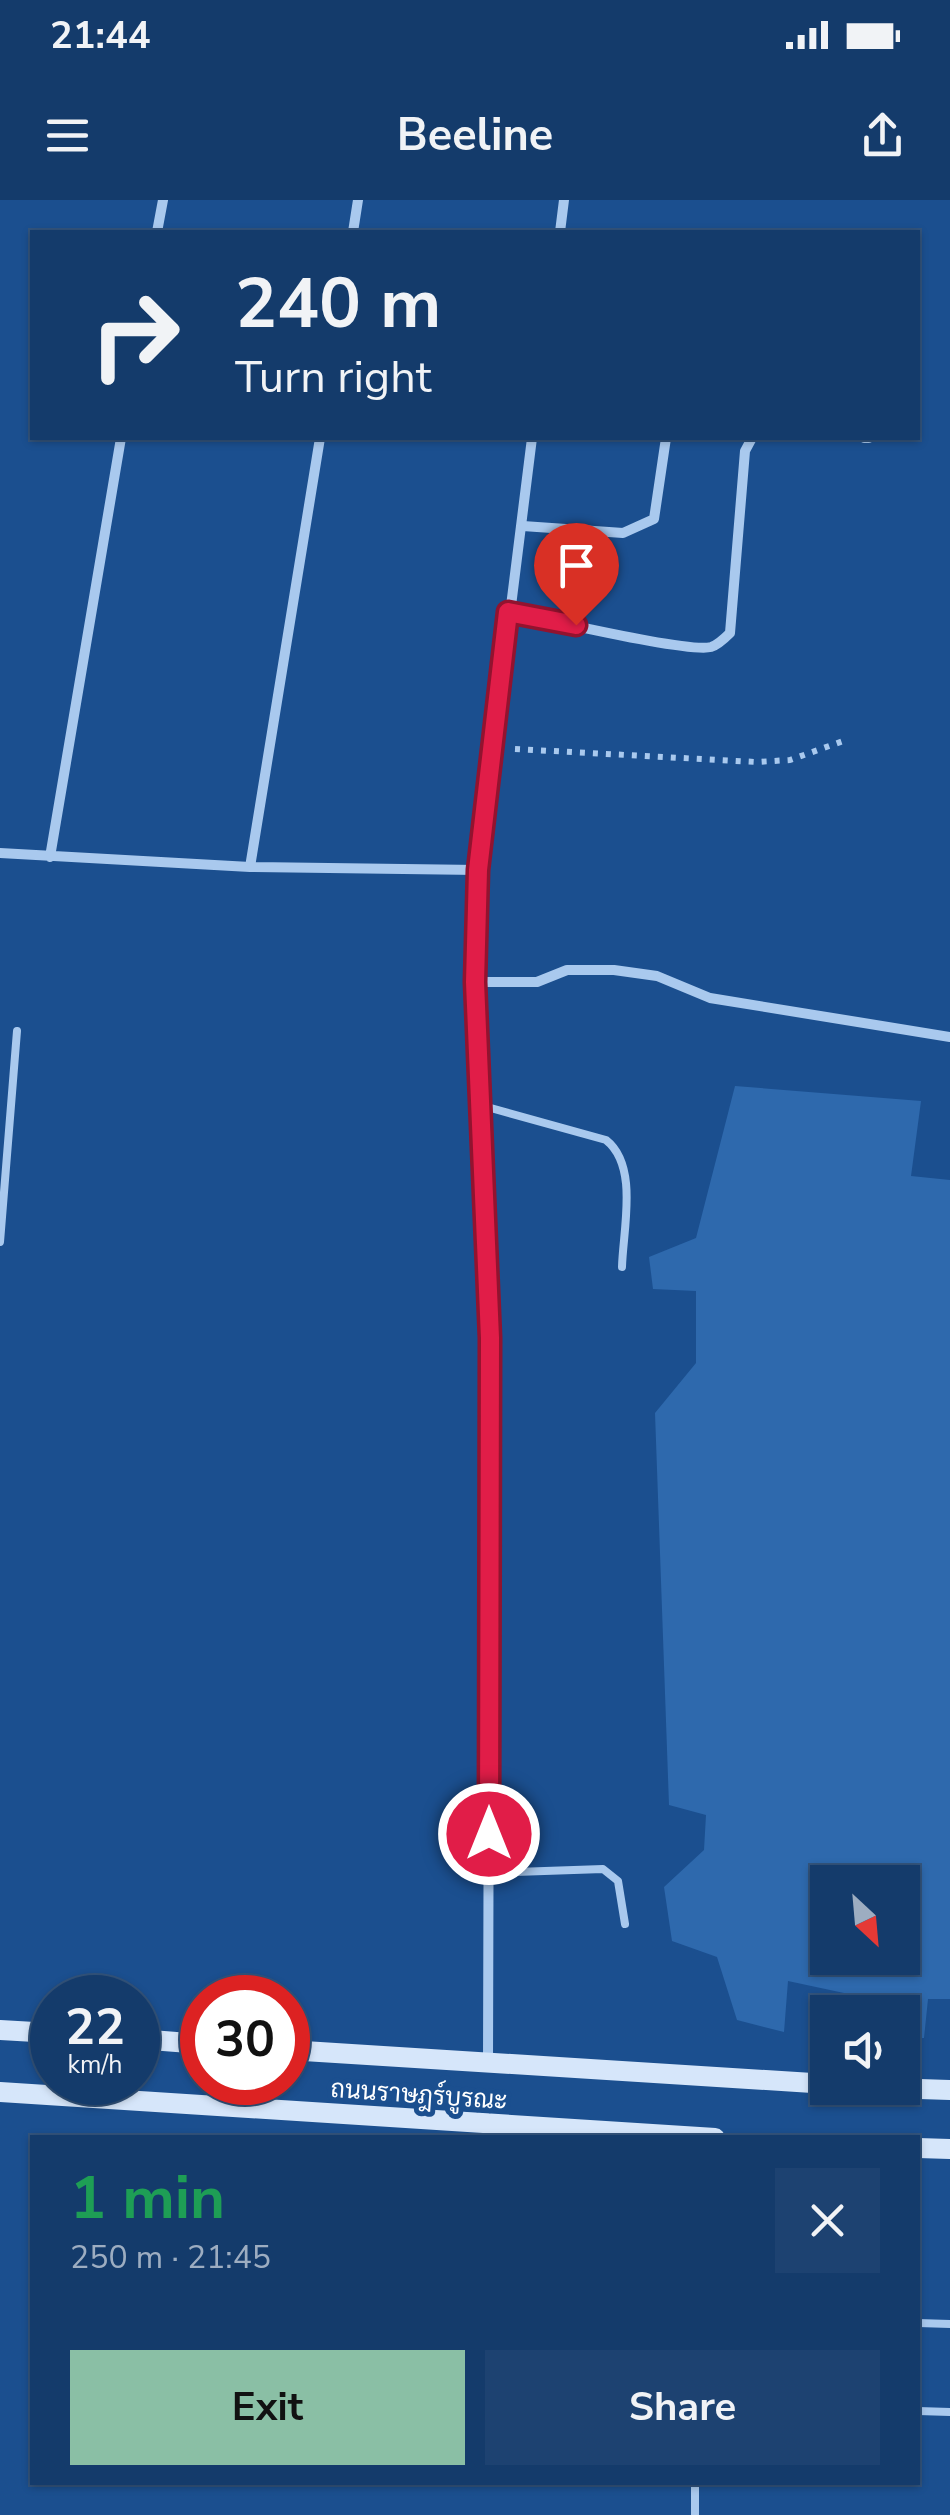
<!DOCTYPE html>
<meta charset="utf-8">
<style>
body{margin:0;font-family:"Nunito Sans",Sarabun,sans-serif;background:#1d4271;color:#f1f3f6;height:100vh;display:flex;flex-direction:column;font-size:38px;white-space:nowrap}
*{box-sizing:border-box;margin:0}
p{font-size:32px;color:#9dadc1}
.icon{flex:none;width:55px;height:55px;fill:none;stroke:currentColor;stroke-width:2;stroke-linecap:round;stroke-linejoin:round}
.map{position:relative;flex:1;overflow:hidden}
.side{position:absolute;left:30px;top:1935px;width:890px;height:350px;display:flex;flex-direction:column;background:#143b6b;border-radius:0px;box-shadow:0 2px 8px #0004,0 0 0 2px #33557e}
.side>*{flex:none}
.guide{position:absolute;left:30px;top:30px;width:890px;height:210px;border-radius:0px;box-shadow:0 2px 8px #0004,0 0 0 2px #33557e;background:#143b6b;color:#f1f3f6;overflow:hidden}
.needle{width:65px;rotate:154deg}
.controls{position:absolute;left:810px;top:1665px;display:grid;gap:20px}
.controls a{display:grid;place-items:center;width:110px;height:110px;border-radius:0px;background:#143b6b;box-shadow:0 2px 8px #0004,0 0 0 2px #33557e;font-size:50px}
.speed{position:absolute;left:30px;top:1775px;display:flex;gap:20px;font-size:50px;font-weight:700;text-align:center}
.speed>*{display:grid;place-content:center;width:130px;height:130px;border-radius:50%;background:#143b6b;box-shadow:0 2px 8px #0004,0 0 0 2px #33557e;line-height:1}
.speed small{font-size:25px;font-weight:400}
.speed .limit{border:15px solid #d22;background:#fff;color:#111}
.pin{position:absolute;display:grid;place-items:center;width:85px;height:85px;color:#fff;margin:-102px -42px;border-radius:50% 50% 50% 0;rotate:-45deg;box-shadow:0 0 10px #0007}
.pin .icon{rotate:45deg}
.me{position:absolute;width:110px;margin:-55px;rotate:0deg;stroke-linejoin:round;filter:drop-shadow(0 0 8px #0008)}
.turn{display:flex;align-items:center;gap:35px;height:210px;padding:0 40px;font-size:45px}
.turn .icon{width:130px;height:130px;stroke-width:2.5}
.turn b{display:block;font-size:70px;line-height:85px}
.round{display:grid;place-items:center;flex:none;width:105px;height:105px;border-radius:0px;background:#1d4271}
.summary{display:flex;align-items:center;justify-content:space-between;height:170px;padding:0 40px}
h1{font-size:60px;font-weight:700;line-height:75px;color:#1e9e55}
.action{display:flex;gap:20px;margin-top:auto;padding:20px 40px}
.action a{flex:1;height:115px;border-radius:0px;background:#8abfa5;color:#111;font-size:40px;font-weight:700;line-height:115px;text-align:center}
.action a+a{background:#1d4271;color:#f1f3f6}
.status{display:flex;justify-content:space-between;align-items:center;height:70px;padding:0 50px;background:#143b6b;direction:ltr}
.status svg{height:28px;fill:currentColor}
header{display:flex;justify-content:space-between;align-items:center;height:130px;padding:0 40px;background:#143b6b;font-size:45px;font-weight:700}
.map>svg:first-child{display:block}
.green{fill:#2e69ad;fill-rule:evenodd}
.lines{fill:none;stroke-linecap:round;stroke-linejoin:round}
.path{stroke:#a9c9ee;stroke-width:6;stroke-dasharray:5 8;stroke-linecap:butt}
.service{stroke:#a9c9ee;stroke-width:8}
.minor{stroke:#a9c9ee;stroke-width:10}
.secondary{stroke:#d6e6fa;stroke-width:20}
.route-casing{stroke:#92132f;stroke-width:25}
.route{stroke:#e11d48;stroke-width:18}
.labels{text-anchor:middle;stroke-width:10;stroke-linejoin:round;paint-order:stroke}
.street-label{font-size:25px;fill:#fff;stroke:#1b4f8f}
</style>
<div class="status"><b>21:44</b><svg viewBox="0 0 49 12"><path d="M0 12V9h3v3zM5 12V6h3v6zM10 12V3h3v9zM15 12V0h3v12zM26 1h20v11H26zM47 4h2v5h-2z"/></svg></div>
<header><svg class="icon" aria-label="menu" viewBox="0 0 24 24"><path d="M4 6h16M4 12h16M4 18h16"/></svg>Beeline<svg class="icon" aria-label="share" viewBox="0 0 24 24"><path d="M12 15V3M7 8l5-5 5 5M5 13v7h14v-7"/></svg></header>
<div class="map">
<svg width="950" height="2315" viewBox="0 0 950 2315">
<rect width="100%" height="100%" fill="#1b4f8f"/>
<!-- green -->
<path class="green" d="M735,886l186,15 -10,75 39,4v819h-22l-4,39 -21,1 -1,-27h-12l-4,-10 -98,-21 -4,51 -47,-12 -20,-63 -45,-16 -8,-54 40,-37 2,-35 -37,-10 -14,-392 41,-50v-72l-43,-2 -4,-32 47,-19zM828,1682h74v76h-74z"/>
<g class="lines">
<!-- path -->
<path class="path" d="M515,549l241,13 34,-2 56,-20"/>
<!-- service -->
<path class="service" d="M480,905l126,35c33,26 17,89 16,127
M0,1042l17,-211
M489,1673l114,-4 15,12 7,43
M918,2123l32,1
M918,2211l32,1
M695,2282v33"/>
<!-- minor -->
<path class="minor" d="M157,32l6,-32
M353,32l5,-32
M560,32l4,-32
M864,238h5
M523,326l100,7 31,-14 12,-81
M508,412c35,6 179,41 203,35 7,-2 14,-9 19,-14l15,-182 7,-13
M0,653l250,14 228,3
M50,657l71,-419
M250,667l70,-429
M475,782h62l30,-12h47l43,6 53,22 240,39
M488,1863l2,-726 -14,-305 2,-162 54,-432"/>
<!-- secondary -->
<path class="secondary" d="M0,1830l52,3
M138,1839l64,5
M288,1850l540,34
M889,1888l61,2
M0,1892l715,46
M918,1948l32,1"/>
</g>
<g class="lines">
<!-- route casing -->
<g class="route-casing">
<path id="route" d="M489,1634l1,-496 -15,-356 3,-112 30,-258 68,13"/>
</g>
<!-- route -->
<use href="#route" class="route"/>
</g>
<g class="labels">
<!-- street labels -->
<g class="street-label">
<text transform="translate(419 1894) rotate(4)" y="9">ถนนราษฎร์บูรณะ</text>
</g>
</g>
</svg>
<div class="controls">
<a><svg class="needle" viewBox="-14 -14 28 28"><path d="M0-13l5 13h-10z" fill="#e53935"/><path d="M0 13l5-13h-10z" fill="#9dadc1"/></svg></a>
<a><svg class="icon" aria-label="sound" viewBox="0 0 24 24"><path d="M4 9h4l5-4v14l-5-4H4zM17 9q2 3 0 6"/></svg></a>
</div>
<div class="speed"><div>22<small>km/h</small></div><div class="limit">30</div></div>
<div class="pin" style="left:576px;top:425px;background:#d93025"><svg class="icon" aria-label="arrive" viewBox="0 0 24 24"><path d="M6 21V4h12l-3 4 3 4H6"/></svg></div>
<svg class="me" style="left:489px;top:1634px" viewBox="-20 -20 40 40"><circle r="17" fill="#e11d48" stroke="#fff" stroke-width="3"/><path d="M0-11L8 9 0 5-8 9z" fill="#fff"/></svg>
<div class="guide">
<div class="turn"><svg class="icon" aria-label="right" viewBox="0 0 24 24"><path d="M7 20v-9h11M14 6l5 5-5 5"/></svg><div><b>240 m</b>Turn right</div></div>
</div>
<section class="side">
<div class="summary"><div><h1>1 min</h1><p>250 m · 21:45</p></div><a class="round"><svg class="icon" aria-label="close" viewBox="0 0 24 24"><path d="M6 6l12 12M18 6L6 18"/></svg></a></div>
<div class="action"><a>Exit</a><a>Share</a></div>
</section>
</div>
